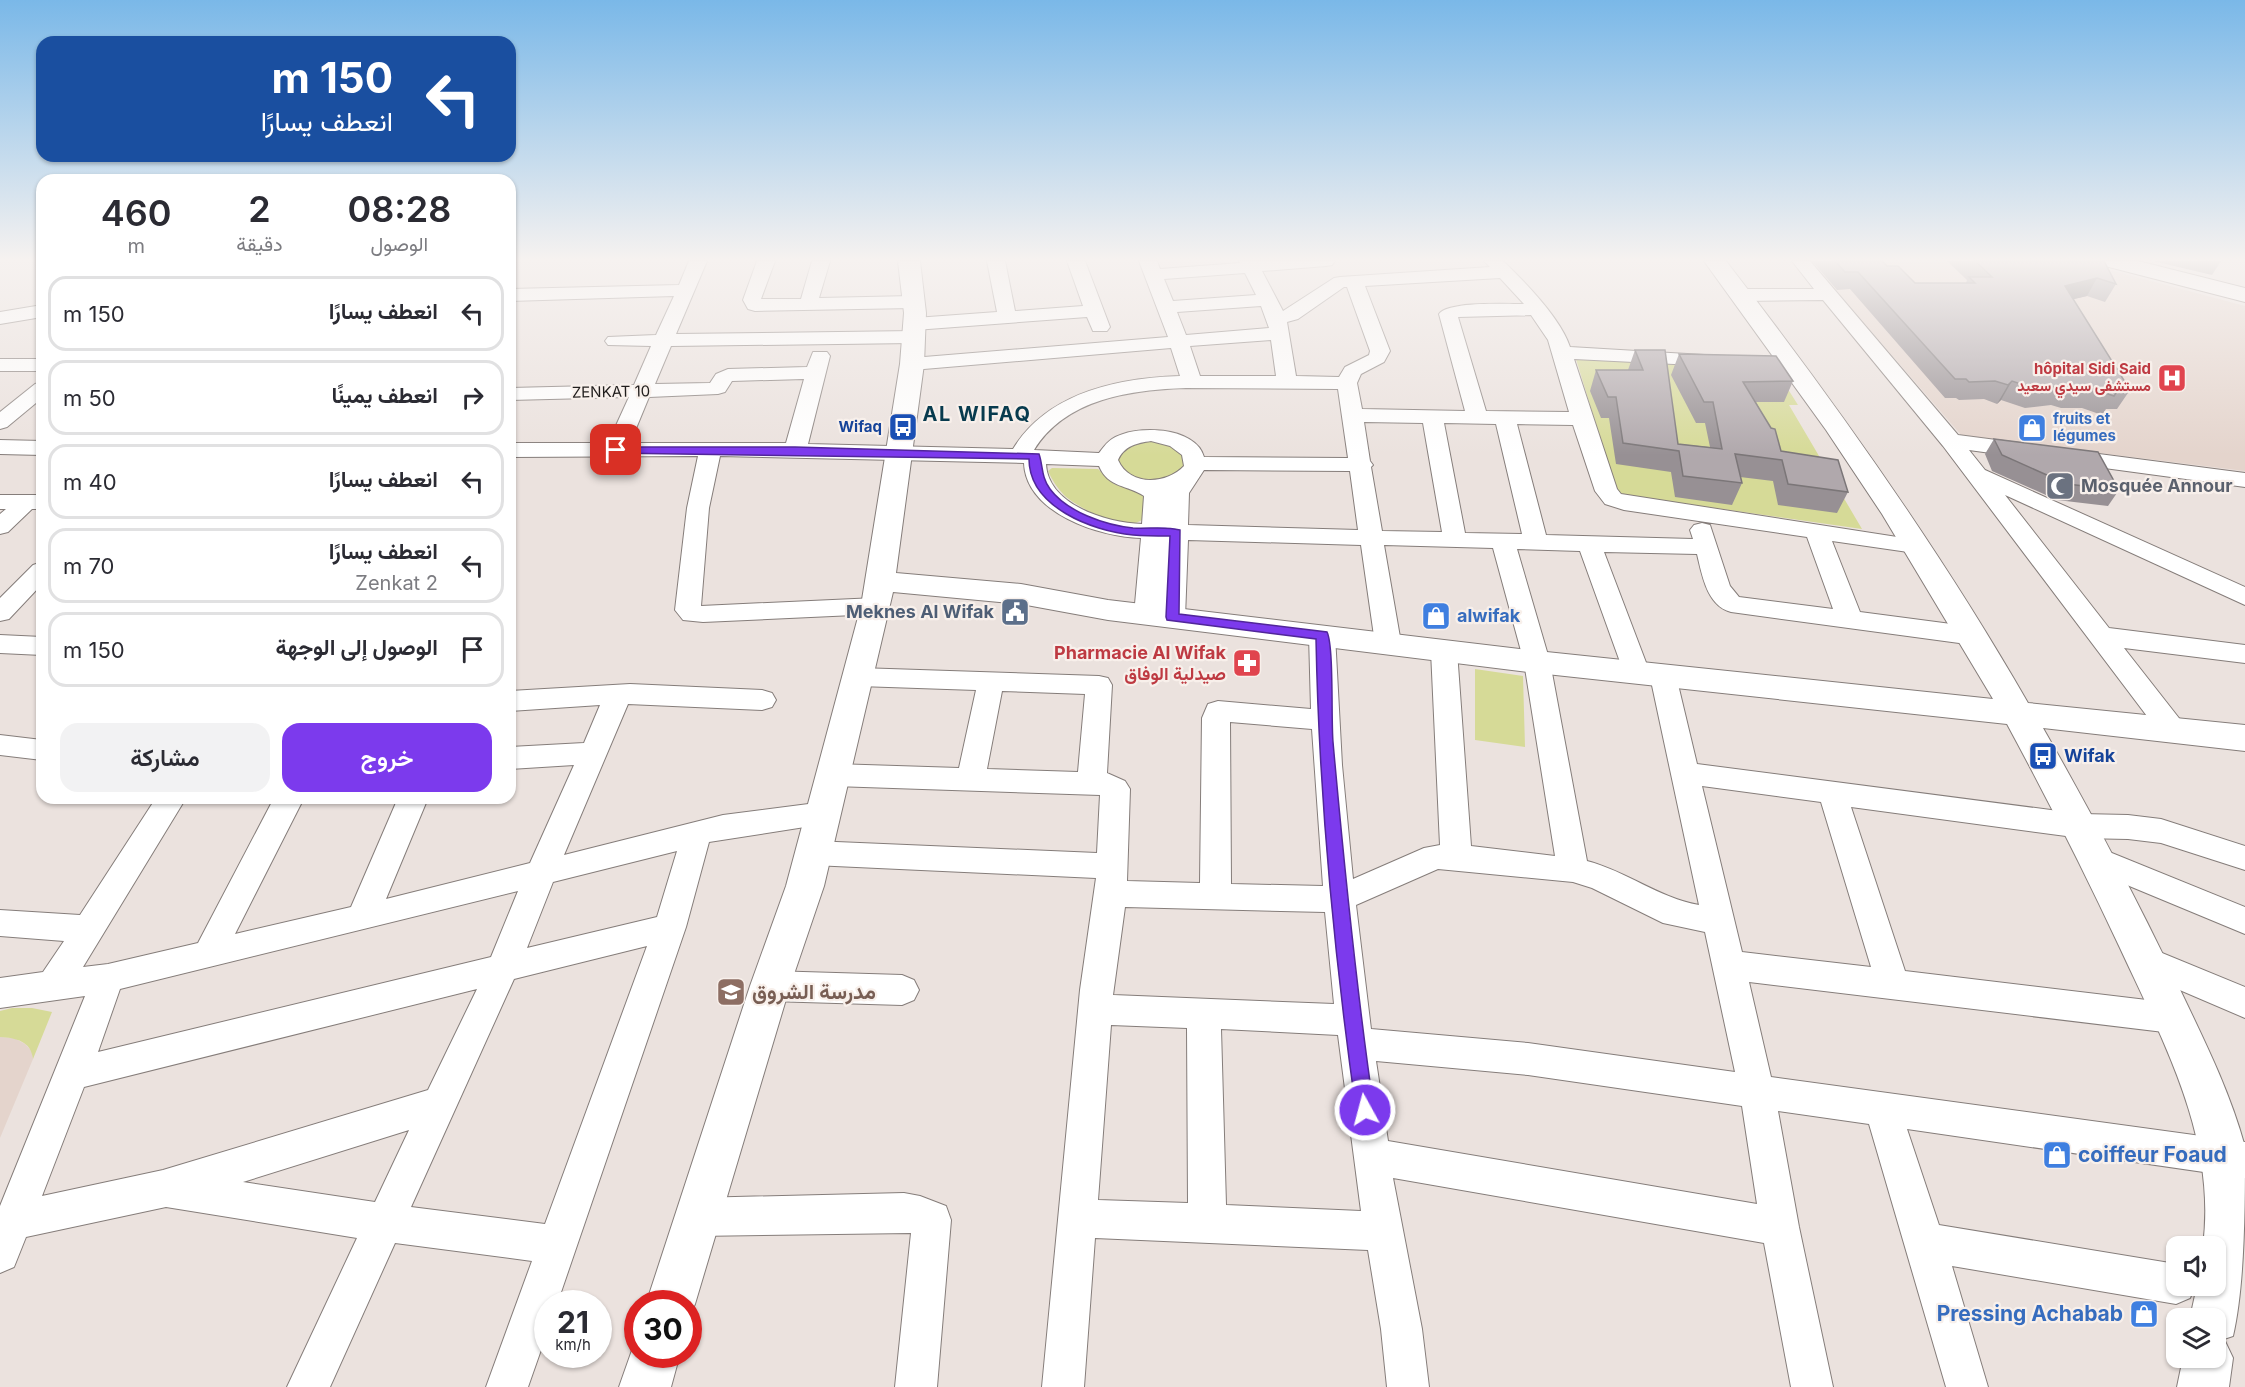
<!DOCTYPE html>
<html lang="ar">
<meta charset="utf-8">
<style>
body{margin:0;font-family:Inter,Vazirmatn,sans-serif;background:#f2f2f3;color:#2b2b33;direction:rtl;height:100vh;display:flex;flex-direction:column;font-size:22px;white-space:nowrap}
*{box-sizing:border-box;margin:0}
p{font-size:20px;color:#7c7c81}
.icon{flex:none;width:33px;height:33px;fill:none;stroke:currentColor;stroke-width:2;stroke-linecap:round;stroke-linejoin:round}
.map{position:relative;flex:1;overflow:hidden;direction:ltr}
.details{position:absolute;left:36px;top:174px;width:480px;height:630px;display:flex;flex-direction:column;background:#fff;border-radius:18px;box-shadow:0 2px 4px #0004;direction:rtl}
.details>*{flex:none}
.hud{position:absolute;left:36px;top:36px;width:480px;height:126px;border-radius:18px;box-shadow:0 2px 4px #0004;direction:rtl;background:#1a4fa0;color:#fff;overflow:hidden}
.controls{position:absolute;left:2166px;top:1236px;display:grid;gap:12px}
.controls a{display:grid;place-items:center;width:60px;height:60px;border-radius:12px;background:#fff;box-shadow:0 2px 4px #0004;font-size:30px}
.speed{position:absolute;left:534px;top:1290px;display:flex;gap:12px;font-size:30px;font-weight:700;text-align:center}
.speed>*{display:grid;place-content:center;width:78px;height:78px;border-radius:50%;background:#fff;box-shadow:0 2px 4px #0004;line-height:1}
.speed small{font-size:15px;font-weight:400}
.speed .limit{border:9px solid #d22;background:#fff;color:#111}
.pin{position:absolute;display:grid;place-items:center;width:51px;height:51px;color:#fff;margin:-26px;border-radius:12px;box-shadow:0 3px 9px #0006}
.me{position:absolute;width:66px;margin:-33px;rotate:353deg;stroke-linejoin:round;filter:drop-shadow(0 0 4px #0008)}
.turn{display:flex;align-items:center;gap:21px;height:126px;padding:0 24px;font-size:27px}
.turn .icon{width:78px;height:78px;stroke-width:2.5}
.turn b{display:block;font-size:42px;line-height:51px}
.eta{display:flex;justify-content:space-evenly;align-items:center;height:102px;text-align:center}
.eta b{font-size:36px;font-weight:600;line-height:42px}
.button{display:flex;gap:12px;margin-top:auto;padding:12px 24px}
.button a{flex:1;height:69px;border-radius:18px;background:#7c3aed;color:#fff;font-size:24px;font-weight:600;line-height:69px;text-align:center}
.button a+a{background:#f2f2f3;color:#2b2b33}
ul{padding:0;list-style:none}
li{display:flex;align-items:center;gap:18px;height:75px;margin:0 12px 9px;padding:0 12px;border:3px solid #e1e1e2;border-radius:18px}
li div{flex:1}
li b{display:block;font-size:22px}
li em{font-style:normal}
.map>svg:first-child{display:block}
.built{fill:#e4d4cc}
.green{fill:#d6da97}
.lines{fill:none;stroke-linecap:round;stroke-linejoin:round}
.minor-casing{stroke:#857d7a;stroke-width:2}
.tertiary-casing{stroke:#857d7a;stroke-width:2}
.minor{fill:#fff;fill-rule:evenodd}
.tertiary{fill:#fff;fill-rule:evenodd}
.wall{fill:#979094}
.shaded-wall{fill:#7b7678}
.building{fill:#b0a8ac;stroke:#7b7678;stroke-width:1.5}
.route{fill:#7c3aed;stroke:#51269a;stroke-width:1.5}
.labels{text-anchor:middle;stroke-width:4.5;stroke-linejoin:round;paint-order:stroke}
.far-health-label{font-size:15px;font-weight:bold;fill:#be3a42;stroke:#f8f0eb;text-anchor:end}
.far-street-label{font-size:15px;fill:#201d1c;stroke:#f8f0eb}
.far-shop-label{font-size:15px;font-weight:bold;fill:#366cbe;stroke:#f8f0eb;text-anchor:start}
.far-transit-label{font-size:15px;font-weight:bold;fill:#164399;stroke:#f8f0eb;text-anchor:end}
.worship-label{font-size:18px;font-weight:bold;fill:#5b616d;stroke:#f8f0eb;text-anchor:start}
.service-label{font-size:18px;font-weight:bold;fill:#4e5e75;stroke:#f8f0eb;text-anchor:end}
.shop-label{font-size:18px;font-weight:bold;fill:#366cbe;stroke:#f8f0eb;text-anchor:start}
.health-label{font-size:18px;font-weight:bold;fill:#be3a42;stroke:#f8f0eb;text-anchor:end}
.transit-label{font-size:18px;font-weight:bold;fill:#164399;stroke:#f8f0eb;text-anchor:start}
.far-district-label{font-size:20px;font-weight:bold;letter-spacing:1.5px;fill:#083b4e;stroke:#f8f0eb}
.near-education-label{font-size:21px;font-weight:bold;fill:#785e54;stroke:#f8f0eb;text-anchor:start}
.near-shop-label{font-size:21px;font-weight:bold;fill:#366cbe;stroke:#f8f0eb;text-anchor:start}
</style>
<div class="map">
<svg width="2245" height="1387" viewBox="0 0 2245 1387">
<rect width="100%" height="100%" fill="#ebe2de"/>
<!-- built -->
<path class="built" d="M1810,261h266l169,45v165l-283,-35z
M0,1037l14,1 11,6 7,7 1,8 -33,79z"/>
<!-- green -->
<path class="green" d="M1576,359l192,11 11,5 19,30h-9l73,124 -245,-35z
M1137,441h30l22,19 -13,17 -30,5 -26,-11 -4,-17z
M1052,468l46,1 16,15 30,10 -1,25c-16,15 -65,-11 -79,-24 -7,-7 -12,-15 -16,-24z
M1475,669l48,7 2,71 -50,-7z
M12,1008h20l20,4 -19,47c-2,-18 -17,-21 -33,-22v-26z"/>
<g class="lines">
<!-- minor casing -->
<g class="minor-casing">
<path id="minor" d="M689,261h18l-31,73 238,-3 7,2 3,4 -3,4 -7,2 -243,3 -16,38 55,-1 6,-9 12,-5 79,-2 6,-15h14l3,4 -22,88 205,5c35,-57 105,-71 167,-73l-9,-28 -259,22 -7,-2 -3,-4 3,-4 7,-2 256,-21 -29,-76h18l3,8 80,-6 -1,-2h96l-3,4 -6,1 -64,5 21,40 51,-33 6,-1 150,-10 -6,-6h19c22,21 58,58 67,86l151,9 3,4 -3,4 -7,2 -140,-7 43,130 4,5 302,47 4,5 -4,5 -8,2 -83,-12 28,71 114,15 9,3 4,6 -4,6 -9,3 -243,-33c-24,-6 -29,-37 -34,-58l-93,-2 46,121 -4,7 -9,2 -9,-2 -4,-7 -44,-122 -63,-2 33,113 37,199c39,10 72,37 112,44l-49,-229 4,-7 9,-2 9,2 4,7 21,88 384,50 47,1 33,4 84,27v24l-84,-27 -33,-4 -47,-1 -230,-31 54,164 267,32 12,4 5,11 -5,11 -12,4 -423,-51 22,95 474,65v36l-338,-49 32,96 237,39v22h19l-5,12 -14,6 -224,-38 36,121h-42l-77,-263 -91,-13 21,116 34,160h-42l-27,-144 -371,-65 29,151 7,58h-42l-6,-58 -13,-79 -273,-12 -11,149h-42l38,-397 16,-112 -283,-13 -11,-3 -4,-9 4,-9 11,-3 284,12 3,-58 -266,-9 -10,-3 -4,-8 4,-8 10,-3 125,4 17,-78 -117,-4 -9,-2 -4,-7 4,-7 9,-2 240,8 9,2 4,7 -5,88 18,8 5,8 -3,92 73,2 2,-165 6,-14 10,-3 93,8 -2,-74 4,-6 9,-3 9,3 4,6 7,130 11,114 71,-31 16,-3 -9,-194 4,-6 9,-3 9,3 4,6 14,195 84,10 -31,-194 -31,-114 -109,-3 17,98 -4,6 -9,3 -9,-3 -4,-6 -14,-98 -173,-5 -3,77 -4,6 -9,2 -9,-2 -4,-8 -3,6 -9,2 -9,-2 -4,-6 7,-77c-42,-1 -115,-25 -117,-75l-304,-7 -11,52 -8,98 175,-8 9,2 4,6 -4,6 -9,2 -173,8 -20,-2 -8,-10 12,-102 11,-52 -188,1v-14h98l21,-46 -119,3v-12l124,-3 17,-39 -43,-1 -3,-4 3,-4 48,-2 18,-39 -164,5v-12l169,-4zM1245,273l11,22 -83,6 -9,-22zM1500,278l24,26c-17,0 -76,-3 -85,10l26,97 -103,-2 -5,-26 4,-9 23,-12 6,-11 -25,-65zM1344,287h3l23,64 -1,4 -24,12 -6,10 -43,-1 -9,-54 11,-3zM1261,306l8,22 -83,7 -9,-23zM1531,315l17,25 21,72 -83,-1 -28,-94zM1271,340l5,36h-76l-10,-30zM804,379l-18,64h-156l19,-46 69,-3 7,-2 7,-11zM1186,388l152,1 10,69 -144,-1c-8,-31 -70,-33 -92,-18 -6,4 -9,9 -13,14l-65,-3c32,-52 98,-60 152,-62zM1364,422l59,1 19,109 -60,-1 -11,-64 2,-2 -3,-4zM1444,423l52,1 26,110 -57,-1zM1517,424l56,1 22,66 10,13 19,6 183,27 26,72 -94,-12 -9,-11 -20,-61 -8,-2 -8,2 -4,5 3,9 -147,-4zM1151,441l19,5 12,9 2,11c-18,19 -55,20 -66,-6 6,-14 19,-17 33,-19zM1046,464l53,2c9,22 29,19 45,30l-2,28c-35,-1 -94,-19 -96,-60zM1204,470l146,1 8,59 -170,-5 1,-32zM1002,691l83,3 -7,78 -91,-3zM1230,722l82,7 11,157 -92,-2zM1702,786l119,16 50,165 -129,-15zM1438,869l135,13 19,6 71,35 42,9 30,140 -207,-29 -157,-14 -15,-124zM1125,907l200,5 9,92 -221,-9zM1111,1025l76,3 1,175 -90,-3zM1221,1029l117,6 23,176 -135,-6zM1376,1061l152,14 214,31 15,98 -369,-63z
M757,261h18l-14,38h40l11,-38h18l-11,37 94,-2 7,2 2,4 -2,4 -7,2 -158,3 -7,-2 -5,-9z
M987,261h18l10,50 68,-5 -16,-45h18l25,66 -3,4h-14l-6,-14 -172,13 -7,-2 -3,-4 3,-4 7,-2 82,-6z
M1792,261h18l148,174 69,9 8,2 3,5 -3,5 -8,2 -58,-8 16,20 260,117v18l-240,-110 104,133 136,17v18l-121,-15 58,74 4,7 -4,7 -10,3 -10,-3 -219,-290 -120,-146 -81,1 -6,-2 -3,-4 3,-4 6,-2h72z
M42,305v12l-42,7v-12z
M0,359h42v12h-42z
M42,382v16l-35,29 -7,2v-17l35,-28z
M0,440l42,1v14l-42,-1z
M2068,450l177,23v14l-185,-25 -3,-5 3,-5z
M0,495h42v14h-10l-24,23 -8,2v-20l6,-5h-6z
M42,562v22l-33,35 -9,2v-23l33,-33z
M0,635l42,2v18l-42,-2z
M630,684l132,6 10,3 4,7 -4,7 -10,3 -134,-6 -64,151 159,-40 101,-13 10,3 5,8 -5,8 -10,3 -115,18 -23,85 -129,377h-9v26l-20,57h-42l46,-126 -137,-18 -65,144h-43l70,-149 -191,-31 -140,30 -12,30 -14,6v-67l85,-210 -85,12v-30l43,-6 21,-31 -64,-5v-26l80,5 76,-117h30l-103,169 25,-3 90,-21 76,-145h30l-69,136 116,-27 47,-109h30l-42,101 144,-36 44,-98 -64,4v-22l74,-4 16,-38 -90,6v-20zM677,851l-20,66 -130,31 26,-66zM518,891l-27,66 -393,95 22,-63zM647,946l-102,278 -134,-17 103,-228zM477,989l-49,101 -265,80 -121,26 42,-109zM409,1130l-34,72 -132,-20z
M0,735l42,5v20l-42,-5z
M2097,847l148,60v27l-159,-66 -4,-9 4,-9z
M2145,946l100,41v31l-112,-48 -4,-10 4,-10z
M770,971l132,4 12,5 5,10 -5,10 -12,5 -132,-4 -12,-5 -5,-10 5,-10z
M904,1193l16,3 26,10 5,14 -14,167h-42l16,-154 -215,3 -14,-5 -5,-14 5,-14 14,-5z"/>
</g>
<!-- tertiary casing -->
<g class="tertiary-casing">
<path id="tertiary" d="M898,261h22l6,52 -2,51 -28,209 125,11 87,16 429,51 456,48 -111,-185 -56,-84 -122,-169h22c109,141 213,287 302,442l217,22v26l-202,-23c47,82 91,166 132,251 26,55 54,109 70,168 0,56 0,138 -12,189l-9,3 9,19 -4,29h-52l6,-29h33v-40h-26l7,-32h19v-40h-13c14,-107 -39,-203 -83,-298 -35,-75 -73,-150 -113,-224l-470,-51 -429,-53 -87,-16 -128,-12 -69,294 -34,100 -95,318 -7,15v-15h-42l104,-318 36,-100 75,-280 39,-242 4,-51z
M2102,261h36l107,27v14l-140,-36z
M637,1336l1,18h42l-9,33h-52z"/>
</g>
<!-- minor -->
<use href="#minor" class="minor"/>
<!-- tertiary -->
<use href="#tertiary" class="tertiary"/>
</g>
<!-- wall -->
<path class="wall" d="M1812,261h70l5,5 28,17h51l1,-3 -20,-19h157l12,23 -11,18 -18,-6 -14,3 57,91 -13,19h-11l-4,6 -20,-7h-21l-10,-3 -26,3 -24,-8 -4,4 -13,-5 -25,1 -3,-2h-11l-95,-109 -13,1z
M2153,261h68l-9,14z
M1635,350l43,94 32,3 -5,-24h-9l-25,-48 8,-21 114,27 -9,21h-28l25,49 67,41 -11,21 -59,-8 -5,-24 -33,-4 2,6 -10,22 -57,-8 -4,-25 -55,-8 -7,-46h-8l-11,-27 6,-21h32z
M1994,439l125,51 -11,16 -51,-6 -65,-29 -7,-17z"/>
<!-- shaded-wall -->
<path class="shaded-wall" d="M2097,278l-10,18 -33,8 11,-18z
M2012,381l-11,19 -4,4 11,-19z"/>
<!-- building -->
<path class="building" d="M1835,261h47l5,5h11l17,17h60l-6,-6h23l-17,-16h129l12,23 -19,-6 -32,8 65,104h-12l-4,6 -20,-7h-21l-10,-3 -27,3 -24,-8 -4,4 -13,-4 -26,1 -3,-3h-11l-97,-107h-13z
M1635,350h30l13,94 44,5 -9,-47h-9l-25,-48 97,2 17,25 -50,1 28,46 4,1 6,22 57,9 10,32 -60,-8 -6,-24 -47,-6 7,29 -59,-7 -4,-25 -56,-8 -7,-46h-8l-12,-27h47z
M1994,439l104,13 21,38 -52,-6 -65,-29z"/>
<!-- sky -->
<linearGradient id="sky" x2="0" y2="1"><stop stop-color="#7ab8e8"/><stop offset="0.57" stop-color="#f6f2f0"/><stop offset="1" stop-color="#f6f2f0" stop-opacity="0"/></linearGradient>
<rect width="2245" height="455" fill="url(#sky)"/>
<!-- route -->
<path class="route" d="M616,447h179l244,7c4,11 2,23 11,35 17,23 55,36 83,39 16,1 32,-2 47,2l-1,84 148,18c7,14 4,88 6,110 11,123 23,246 41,368l-3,7 -6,2 -6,-2 -3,-7c-22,-156 -37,-313 -40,-471l-149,-19 -1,-3 4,-81c-12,0 -25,0 -37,-1 -41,-4 -104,-28 -104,-76l-417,-6 -1,-3z"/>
<!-- icons -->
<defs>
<g id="hospital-square" transform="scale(1.5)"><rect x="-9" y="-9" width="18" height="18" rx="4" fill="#e0444e" stroke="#f8f0eb"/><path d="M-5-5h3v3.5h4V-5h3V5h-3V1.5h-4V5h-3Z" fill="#fff"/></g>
<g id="bus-square" transform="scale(1.5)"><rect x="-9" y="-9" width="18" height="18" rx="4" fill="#1a4fb4" stroke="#f8f0eb"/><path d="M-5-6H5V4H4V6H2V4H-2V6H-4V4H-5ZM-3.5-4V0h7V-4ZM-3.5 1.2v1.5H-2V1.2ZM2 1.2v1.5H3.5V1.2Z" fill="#fff"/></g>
<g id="shop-square" transform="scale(1.5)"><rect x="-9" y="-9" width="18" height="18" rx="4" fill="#3f7fe0" stroke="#f8f0eb"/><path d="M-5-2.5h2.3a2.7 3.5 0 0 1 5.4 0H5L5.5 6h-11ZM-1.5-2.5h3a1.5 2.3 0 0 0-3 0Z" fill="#fff"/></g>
<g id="mosque-square" transform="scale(1.5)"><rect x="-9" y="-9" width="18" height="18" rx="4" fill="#6b7280" stroke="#f8f0eb"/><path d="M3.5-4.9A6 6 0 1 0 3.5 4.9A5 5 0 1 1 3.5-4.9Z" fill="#fff"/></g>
<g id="civic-square" transform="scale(1.5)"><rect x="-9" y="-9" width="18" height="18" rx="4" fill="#5c6f8a" stroke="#f8f0eb"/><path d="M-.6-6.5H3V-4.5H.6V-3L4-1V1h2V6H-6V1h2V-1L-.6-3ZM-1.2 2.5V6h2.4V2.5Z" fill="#fff"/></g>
<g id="pharmacy-square" transform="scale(1.5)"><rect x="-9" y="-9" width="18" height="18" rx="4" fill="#e0444e" stroke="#f8f0eb"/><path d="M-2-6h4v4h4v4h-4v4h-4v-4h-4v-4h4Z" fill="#fff"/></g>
<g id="school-square" transform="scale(1.5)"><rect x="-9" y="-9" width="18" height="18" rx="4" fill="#8d6e63" stroke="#f8f0eb"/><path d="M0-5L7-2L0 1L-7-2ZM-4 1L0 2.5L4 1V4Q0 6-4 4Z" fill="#fff"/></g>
</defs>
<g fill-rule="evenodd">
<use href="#hospital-square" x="2172" y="378"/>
<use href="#bus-square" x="903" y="427"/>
<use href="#shop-square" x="2032" y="428"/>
<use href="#mosque-square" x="2060" y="486"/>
<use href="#civic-square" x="1015" y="612"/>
<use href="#shop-square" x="1436" y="616"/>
<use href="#pharmacy-square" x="1247" y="663"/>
<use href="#bus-square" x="2043" y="756"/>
<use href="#school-square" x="731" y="992"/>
<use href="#shop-square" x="2057" y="1155"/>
<use href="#shop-square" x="2144" y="1314"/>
</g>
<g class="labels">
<!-- far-health labels -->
<g class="far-health-label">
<text x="2151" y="374">hôpital Sidi Said<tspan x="2151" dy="17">مستشفى سيدي سعيد</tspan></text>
</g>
<!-- far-street labels -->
<g class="far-street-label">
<text transform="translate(611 392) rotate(-1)" y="5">ZENKAT 10</text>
</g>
<!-- far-shop labels -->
<g class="far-shop-label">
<text x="2053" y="424">fruits et<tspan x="2053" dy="17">légumes</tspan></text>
</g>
<!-- far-transit labels -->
<g class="far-transit-label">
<text x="882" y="432">Wifaq</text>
</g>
<!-- worship labels -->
<g class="worship-label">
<text x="2081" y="492">Mosquée Annour</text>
</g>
<!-- service labels -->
<g class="service-label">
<text x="994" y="618">Meknes Al Wifak</text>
</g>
<!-- shop labels -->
<g class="shop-label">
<text x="1457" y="622">alwifak</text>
</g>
<!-- health labels -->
<g class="health-label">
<text x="1226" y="659">Pharmacie Al Wifak<tspan x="1226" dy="21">صيدلية الوفاق</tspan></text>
</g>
<!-- transit labels -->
<g class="transit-label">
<text x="2064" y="762">Wifak</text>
</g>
<!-- far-district labels -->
<g class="far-district-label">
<text x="977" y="421">AL WIFAQ</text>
</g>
<!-- near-education labels -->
<g class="near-education-label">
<text x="752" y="999">مدرسة الشروق</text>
</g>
<!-- near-shop labels -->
<g class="near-shop-label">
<text x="2078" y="1162">coiffeur Foaud</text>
<text x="2123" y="1321" text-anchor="end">Pressing Achabab</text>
</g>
</g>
</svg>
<div class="controls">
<a><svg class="icon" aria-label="sound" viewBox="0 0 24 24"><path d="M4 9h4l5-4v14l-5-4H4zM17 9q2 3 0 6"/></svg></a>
<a><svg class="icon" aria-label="layers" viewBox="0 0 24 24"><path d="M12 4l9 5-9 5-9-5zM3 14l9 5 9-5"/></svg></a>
</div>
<div class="speed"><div>21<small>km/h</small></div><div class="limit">30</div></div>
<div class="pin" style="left:616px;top:450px;background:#d93025"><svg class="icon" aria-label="arrive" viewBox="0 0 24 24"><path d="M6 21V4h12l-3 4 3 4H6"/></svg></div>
<svg class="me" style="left:1365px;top:1110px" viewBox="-20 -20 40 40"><circle r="17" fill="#7c3aed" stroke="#fff" stroke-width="3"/><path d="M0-11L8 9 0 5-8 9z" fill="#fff"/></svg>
<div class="hud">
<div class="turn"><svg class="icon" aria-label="left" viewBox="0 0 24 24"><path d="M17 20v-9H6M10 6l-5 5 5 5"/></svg><div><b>150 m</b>انعطف يسارًا</div></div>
</div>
<section class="details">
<div class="eta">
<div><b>08:28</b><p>الوصول</p></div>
<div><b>2</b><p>دقيقة</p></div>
<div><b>460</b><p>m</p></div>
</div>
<ul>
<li><svg class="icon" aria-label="left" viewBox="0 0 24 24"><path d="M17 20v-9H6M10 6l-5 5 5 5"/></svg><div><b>انعطف يسارًا</b></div><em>150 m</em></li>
<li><svg class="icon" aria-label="right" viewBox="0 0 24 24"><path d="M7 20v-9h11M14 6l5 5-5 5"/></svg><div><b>انعطف يمينًا</b></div><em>50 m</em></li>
<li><svg class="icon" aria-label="left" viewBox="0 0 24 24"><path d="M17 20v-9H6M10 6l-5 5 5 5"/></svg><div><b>انعطف يسارًا</b></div><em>40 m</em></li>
<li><svg class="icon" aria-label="left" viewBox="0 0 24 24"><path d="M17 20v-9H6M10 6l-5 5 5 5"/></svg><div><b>انعطف يسارًا</b><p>Zenkat 2</p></div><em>70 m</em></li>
<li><svg class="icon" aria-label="arrive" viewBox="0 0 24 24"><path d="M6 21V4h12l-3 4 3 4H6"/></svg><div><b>الوصول إلى الوجهة</b></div><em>150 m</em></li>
</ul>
<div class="button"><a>خروج</a><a>مشاركة</a></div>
</section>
</div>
